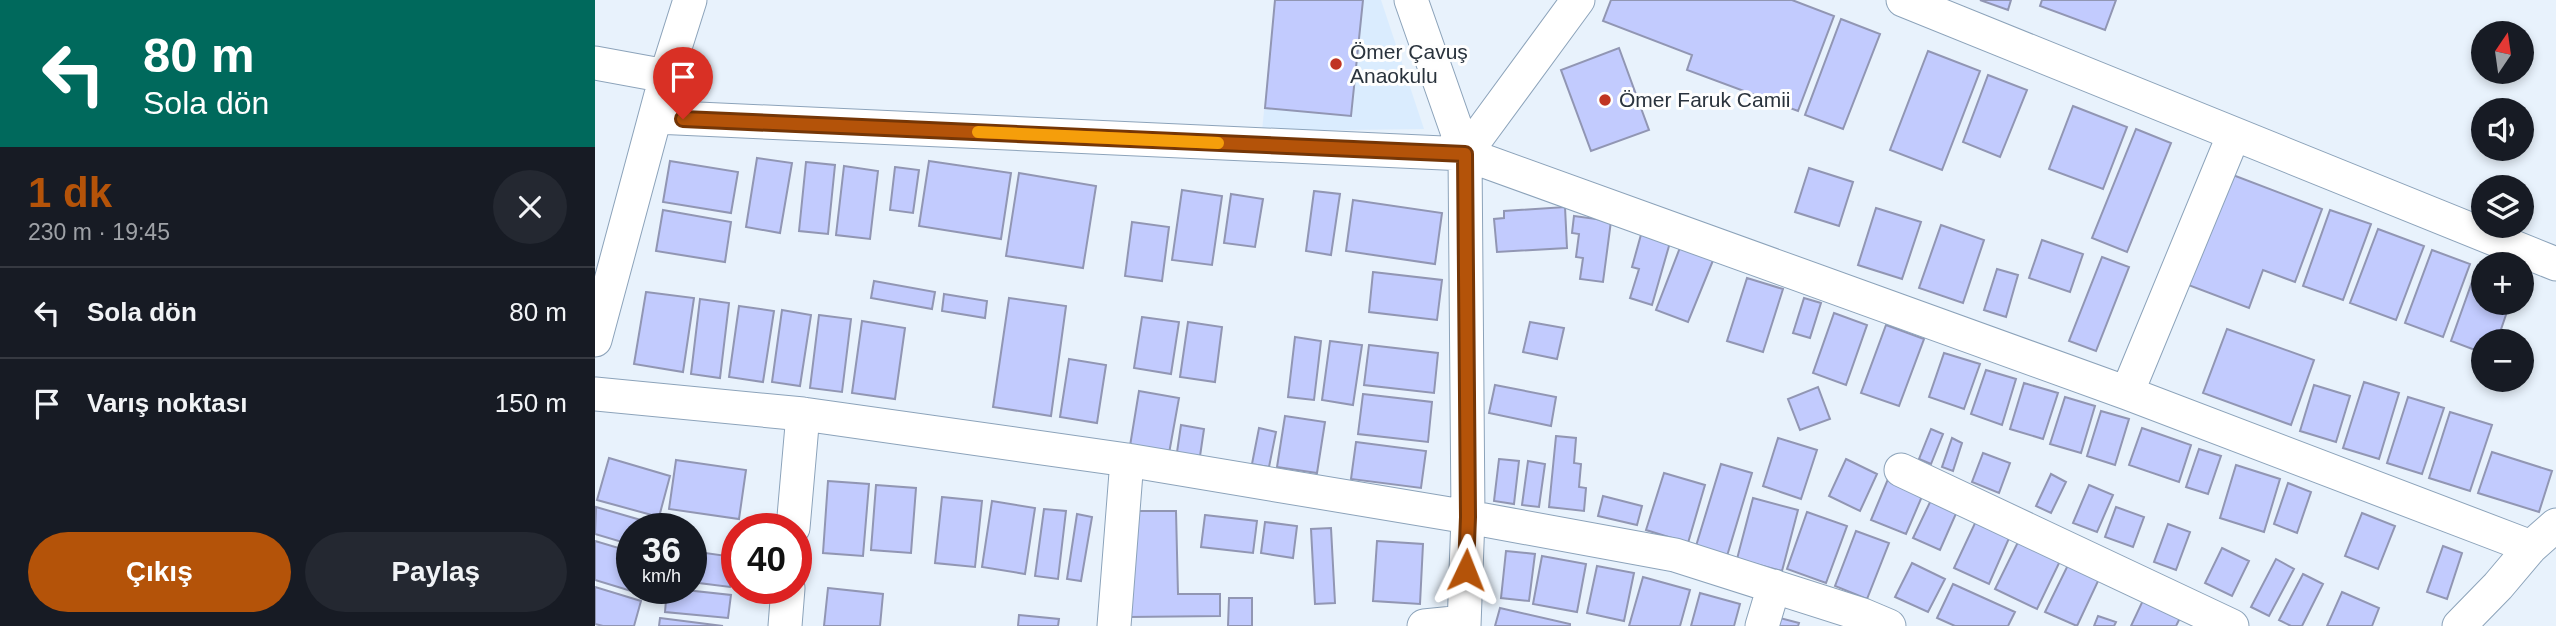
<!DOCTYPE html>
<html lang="tr">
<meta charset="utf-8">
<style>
body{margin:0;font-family:Helvetica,sans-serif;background:#242831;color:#f1f3f6;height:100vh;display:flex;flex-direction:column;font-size:26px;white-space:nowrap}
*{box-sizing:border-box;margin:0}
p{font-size:23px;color:#9ea1a6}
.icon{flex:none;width:38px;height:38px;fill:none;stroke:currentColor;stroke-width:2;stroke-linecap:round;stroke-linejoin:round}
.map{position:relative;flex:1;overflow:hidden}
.drawer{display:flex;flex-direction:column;background:#171b24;width:595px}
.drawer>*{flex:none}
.top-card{background:#00695c;color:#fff;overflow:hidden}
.needle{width:46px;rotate:13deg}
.controls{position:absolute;left:1876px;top:21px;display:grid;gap:14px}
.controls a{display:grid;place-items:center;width:63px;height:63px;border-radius:50%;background:#171b24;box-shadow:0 4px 10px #0003;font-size:35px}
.speed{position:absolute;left:21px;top:513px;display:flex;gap:14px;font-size:35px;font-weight:700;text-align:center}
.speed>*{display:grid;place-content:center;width:91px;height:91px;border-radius:50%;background:#171b24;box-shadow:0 4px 10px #0003;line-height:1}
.speed small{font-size:18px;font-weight:400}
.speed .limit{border:10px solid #d22;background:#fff;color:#111}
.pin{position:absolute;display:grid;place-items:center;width:60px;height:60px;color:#fff;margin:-72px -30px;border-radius:50% 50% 50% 0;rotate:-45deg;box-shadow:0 0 7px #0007}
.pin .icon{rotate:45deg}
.me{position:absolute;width:77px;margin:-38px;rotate:2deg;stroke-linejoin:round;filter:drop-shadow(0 0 5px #0008)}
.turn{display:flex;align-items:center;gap:24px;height:147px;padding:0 28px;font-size:32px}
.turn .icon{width:91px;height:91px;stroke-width:2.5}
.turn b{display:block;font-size:49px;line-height:60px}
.round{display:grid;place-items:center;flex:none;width:74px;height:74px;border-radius:37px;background:#242831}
.overview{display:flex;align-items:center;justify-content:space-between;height:119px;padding:0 28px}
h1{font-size:42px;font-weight:700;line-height:52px;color:#b45309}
.button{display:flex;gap:14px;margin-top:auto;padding:14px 28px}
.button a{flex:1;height:80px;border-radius:42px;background:#b45309;color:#fff;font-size:28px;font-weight:700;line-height:80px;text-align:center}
.button a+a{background:#242831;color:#f1f3f6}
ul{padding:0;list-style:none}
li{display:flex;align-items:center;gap:21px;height:91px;padding:0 28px;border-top:2px solid #363941}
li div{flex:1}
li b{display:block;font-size:26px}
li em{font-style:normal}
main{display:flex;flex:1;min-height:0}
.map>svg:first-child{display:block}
.built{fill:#daecfe}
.building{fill:#c2cbfe;stroke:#9196b3;stroke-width:2}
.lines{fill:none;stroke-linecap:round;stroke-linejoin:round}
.minor-casing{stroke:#8ca3ba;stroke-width:35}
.minor{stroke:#fff;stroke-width:33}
.route-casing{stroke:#753606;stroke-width:18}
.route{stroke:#b45309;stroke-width:12}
.slow{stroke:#f59e0b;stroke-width:12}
.poi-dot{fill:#c03423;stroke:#fefefe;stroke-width:2.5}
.labels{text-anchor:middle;stroke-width:6;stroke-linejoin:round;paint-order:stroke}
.poi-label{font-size:21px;fill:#2a333d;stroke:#fefefe;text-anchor:start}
</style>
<main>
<section class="drawer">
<div class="top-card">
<div class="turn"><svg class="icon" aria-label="left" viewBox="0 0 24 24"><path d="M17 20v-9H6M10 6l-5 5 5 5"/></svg><div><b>80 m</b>Sola dön</div></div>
</div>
<div class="overview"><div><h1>1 dk</h1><p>230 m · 19:45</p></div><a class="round"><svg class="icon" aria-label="close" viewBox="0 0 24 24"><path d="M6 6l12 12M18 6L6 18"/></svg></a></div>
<ul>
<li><svg class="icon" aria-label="left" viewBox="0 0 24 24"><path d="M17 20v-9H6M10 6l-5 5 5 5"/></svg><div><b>Sola dön</b></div><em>80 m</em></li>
<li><svg class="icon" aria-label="arrive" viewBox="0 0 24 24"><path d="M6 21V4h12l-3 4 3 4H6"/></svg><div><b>Varış noktası</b></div><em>150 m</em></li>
</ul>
<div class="button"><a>Çıkış</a><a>Paylaş</a></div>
</section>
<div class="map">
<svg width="1961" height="626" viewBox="0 0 1961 626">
<rect width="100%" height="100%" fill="#e8f2fc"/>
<!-- built -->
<path class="built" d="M680,0h106l43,129 -162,2z"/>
<!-- building -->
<path class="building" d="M680,0h88l-12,116 -86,-8z
M1016,0h181l42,16 -36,95 -111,-41 5,-15 -89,-34z
M1385,0h31l-3,10z
M1447,0h74l-11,30 -65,-24z
M1246,19l39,15 -37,95 -38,-14z
M1024,48l30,82 -58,21 -30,-81z
M1333,51l52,20 -38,99 -52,-20z
M1393,75l39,15 -27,67 -37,-15z
M1478,106l54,21 -24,62 -54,-20z
M1541,129l35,14 -44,109 -35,-14z
M162,158l35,5 -12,70 -34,-6z
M75,161l68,11 -7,41 -68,-11z
M334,161l82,12 -10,66 -82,-13z
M211,162l29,3 -7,69 -29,-3z
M249,166l34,5 -8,68 -34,-4z
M300,167l24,3 -6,43 -23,-3z
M1214,168l44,14 -14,44 -44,-14z
M1630,172l97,37 -27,73 -32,-12 -14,38 -66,-25z
M424,173l77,13 -13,82 -77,-12z
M587,190l40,6 -10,69 -40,-5z
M719,191l26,3 -9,61 -25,-4z
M636,194l32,5 -8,48 -31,-4z
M758,200l89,13 -7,51 -89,-13z
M970,207l2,41 -70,4 -3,-33 10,-1v-7z
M1281,208l45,14 -19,57 -44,-14z
M68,210l68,12 -6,40 -69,-11z
M1735,210l41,14 -28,76 -40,-14z
M979,216l37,5 -8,61 -23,-3 3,-21 -7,-1 3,-23 -7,-1z
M537,222l37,5 -7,54 -37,-5z
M1346,225l43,15 -21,63 -44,-15z
M1783,229l46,17 -28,74 -46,-17z
M1047,231l29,8 -19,66 -22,-7 9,-29 -7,-2z
M1447,240l41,14 -13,38 -41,-14z
M1086,245l33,13 -26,64 -32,-12z
M1837,250l38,14 -27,73 -38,-14z
M1507,257l27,10 -33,84 -27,-10z
M1883,265l5,2v36h27l-13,38h-14v12l-32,-12z
M1402,269l21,6 -12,42 -22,-7z
M778,272l69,8 -5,40 -68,-8z
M1152,278l36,11 -20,63 -36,-11z
M279,281l61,11 -3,17 -61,-11z
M51,292l48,6 -11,74 -49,-8z
M349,294l43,7 -2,17 -43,-7z
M414,298l57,8 -15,110 -58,-9z
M1209,298l17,5 -11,35 -17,-5z
M105,299l29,4 -9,75 -29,-4z
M144,306l35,5 -11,71 -34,-5z
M187,310l29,5 -11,71 -28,-4z
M1239,313l33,12 -21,60 -33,-12z
M224,315l32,4 -9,73 -32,-4z
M547,317l37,5 -8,52 -37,-6z
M267,321l43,7 -10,71 -43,-6z
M593,322l34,5 -7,55 -35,-5z
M935,322l34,6 -7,31 -34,-7z
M1291,325l38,14 -25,67 -38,-13z
M1632,329l87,31 -23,65 -88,-32z
M700,337l26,4 -7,59 -26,-3z
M735,341l32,4 -9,60 -31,-5z
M774,345l69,8 -4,40 -70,-8z
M1349,353l36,11 -16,45 -35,-12z
M474,359l37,6 -9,58 -37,-6z
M1391,370l30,9 -14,46 -31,-11z
M1769,382l35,11 -20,66 -36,-11z
M1429,383l34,10 -15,46 -33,-10z
M900,385l61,12 -5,29 -62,-13z
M1719,385l36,11 -14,46 -36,-11z
M1223,387l12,32 -30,11 -12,-31z
M544,391l40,7 -11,61 -39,-7z
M768,394l69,8 -4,40 -70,-8z
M1470,397l30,9 -14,47 -31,-9z
M1813,397l36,11 -22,66 -35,-11z
M1506,411l28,8 -14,46 -28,-9z
M1855,412l42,13 -22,66 -41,-13z
M690,416l40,6 -8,51 -40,-6z
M586,425l23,4 -5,34 -23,-4z
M664,428l17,4 -7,35 -17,-3z
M1547,428l49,17 -12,37 -50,-17z
M1336,429l12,5 -12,30 -12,-5z
M961,436l20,2 -2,25 7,1 -2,23 7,1 -2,23 -35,-4z
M1183,438l39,12 -16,49 -38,-13z
M1357,438l10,5 -9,28 -11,-4z
M761,442l70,9 -5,37 -70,-9z
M1604,449l22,7 -13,38 -22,-7z
M1897,452l60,19 -13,41 -61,-19z
M1388,453l27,10 -11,30 -27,-11z
M14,458l61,18 -11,41 -62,-17z
M904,459l20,2 -5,43 -20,-3z
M1251,459l31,15 -17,37 -31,-15z
M81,460l70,10 -7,49 -70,-10z
M933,461l17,3 -6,43 -17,-2z
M1126,464l31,9 -25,83 -31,-10z
M1641,465l44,14 -16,53 -44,-14z
M1069,473l41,12 -17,58 -42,-13z
M1456,474l15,8 -15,31 -15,-7z
M1293,479l35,15 -17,40 -35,-14z
M233,481l41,3 -6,72 -40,-3z
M1693,483l23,9 -14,41 -23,-9z
M281,485l40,3 -5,65 -40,-3z
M1494,485l24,10 -16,37 -24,-9z
M1008,496l39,10 -5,19 -39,-9z
M347,497l40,4 -7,66 -40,-4z
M1158,498l45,12 -16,61 -45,-12z
M1337,498l26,11 -18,41 -27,-12z
M397,501l43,7 -10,66 -43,-7z
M1,507l62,18 -1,3h-25v17l-37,-11z
M1521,507l28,10 -11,30 -28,-10z
M449,509l22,2 -8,68 -23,-3z
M532,511h49l2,83h42v22l-91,1z
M1212,512l40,14 -21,57 -39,-14z
M1767,513l33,13 -17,43 -33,-13z
M482,514l15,3 -11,64 -14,-2z
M610,515l52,6 -4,32 -52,-6z
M1381,521l34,15 -21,48 -35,-16z
M670,522l32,4 -4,32 -32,-5z
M1573,524l22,8 -14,38 -22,-8z
M736,528l4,75 -20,1 -4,-75z
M1261,531l33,12 -22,56 -32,-13z
M1424,540l42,19 -24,50 -42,-20z
M0,541l37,11v36h11l-2,6 -46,-14z
M782,541l46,3 -3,60 -47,-3z
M1848,546l19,7 -15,46 -20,-7z
M1627,548l27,13 -17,35 -27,-13z
M96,551l43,6 -4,30 -39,-5z
M911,551l29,3 -6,47 -28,-3z
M947,556l44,8 -9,48 -44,-8z
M1681,559l18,10 -25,47 -18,-9z
M1317,563l33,16 -17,33 -33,-15z
M1473,565l31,14 -22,47 -32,-14z
M1002,566l37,7 -10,48 -37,-8z
M1708,574l20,10 -21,42h-11l-12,-6z
M1048,577l47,13 -10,36h-51z
M1358,584l62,28 -7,14h-53l-18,-8z
M0,587l46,14 -7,25h-31l-8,-2z
M72,588l64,7 -3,23 -63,-6z
M233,588l55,6 -3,32h-56z
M1747,592l37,16 -7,18h-45z
M1105,593l40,11 -6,22h-43z
M1550,596l37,18 -6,12h-45z
M634,598h23v28h-24z
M905,608l70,16v2h-75z
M424,615l40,4 -1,7h-40z
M1173,615l31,8 -1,3h-33z
M1503,616l18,6 -2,4h-20z
M65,618l63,8h-64z"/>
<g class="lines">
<!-- minor casing -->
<g class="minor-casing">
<path id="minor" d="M816,0l54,154 3,363 -4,109
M1308,0l653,264
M0,63l71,13
M60,117l810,37 662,239 404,154
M870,154l113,-154
M0,340l71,-264 24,-76
M1532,393l107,-259
M0,394l208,20 324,46 341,57 207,38 188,60 26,11
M1306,470l331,156
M198,528l10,-114
M190,626l3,-38
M519,626l13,-166
M829,626l40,-4
M1167,626l12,-40
M1864,626l39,-40 33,-39 25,-22"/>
</g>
<!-- minor -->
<use href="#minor" class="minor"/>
</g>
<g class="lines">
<!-- route casing -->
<g class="route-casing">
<path id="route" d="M88,119l782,35 3,363 -2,53"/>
</g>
<!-- route -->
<use href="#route" class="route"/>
<!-- slow -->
<path class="slow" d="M383,132l240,11"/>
</g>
<!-- markers -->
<g class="poi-dot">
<circle cx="741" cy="64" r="7"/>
<circle cx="1010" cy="100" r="7"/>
</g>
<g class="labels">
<!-- poi labels -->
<g class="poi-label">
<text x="755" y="59">Ömer Çavuş<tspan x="755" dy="24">Anaokulu</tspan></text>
<text x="1024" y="107">Ömer Faruk Camii</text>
</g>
</g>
</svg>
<div class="controls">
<a><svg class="needle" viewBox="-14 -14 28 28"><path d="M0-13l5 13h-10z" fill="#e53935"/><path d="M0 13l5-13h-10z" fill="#9ea1a6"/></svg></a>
<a><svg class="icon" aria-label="sound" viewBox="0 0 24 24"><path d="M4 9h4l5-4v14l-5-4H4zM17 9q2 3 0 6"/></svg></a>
<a><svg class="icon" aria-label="layers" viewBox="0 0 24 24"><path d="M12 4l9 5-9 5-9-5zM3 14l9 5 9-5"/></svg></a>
<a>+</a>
<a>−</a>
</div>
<div class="speed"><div>36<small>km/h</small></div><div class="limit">40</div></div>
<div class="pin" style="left:88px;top:119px;background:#d93025"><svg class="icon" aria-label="arrive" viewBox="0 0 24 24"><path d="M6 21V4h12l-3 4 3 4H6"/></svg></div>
<svg class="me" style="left:871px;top:570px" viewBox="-20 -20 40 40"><path d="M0-17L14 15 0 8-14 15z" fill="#b45309" stroke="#fff" stroke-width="4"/></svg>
</div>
</main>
